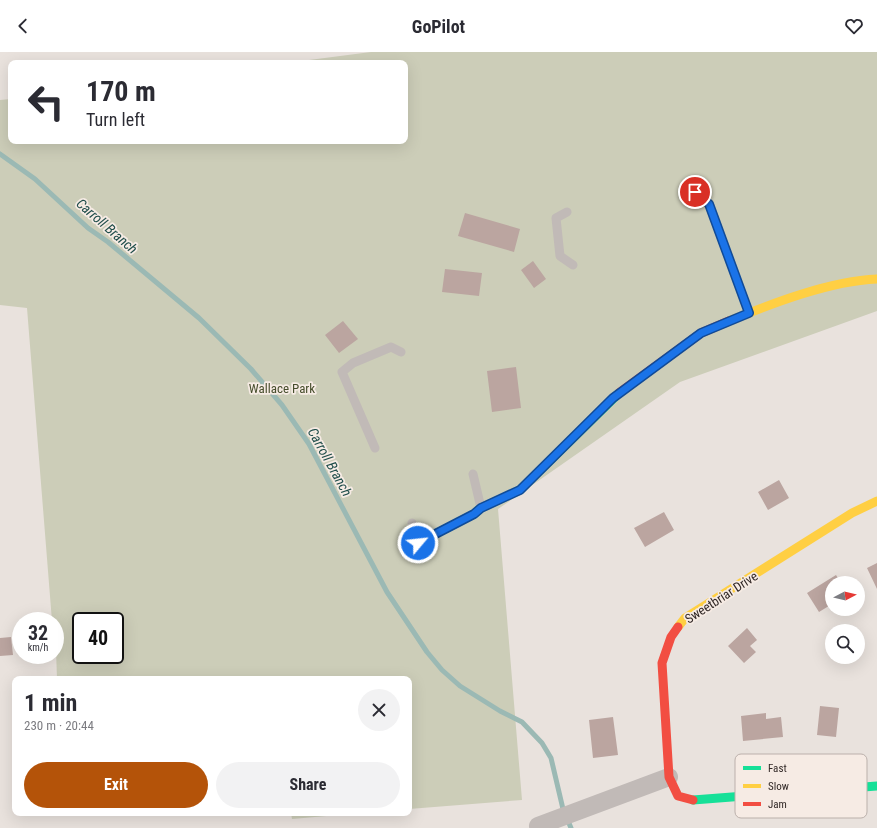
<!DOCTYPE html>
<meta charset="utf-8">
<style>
body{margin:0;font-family:"Roboto Condensed",sans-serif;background:#f2f2f3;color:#2b2b33;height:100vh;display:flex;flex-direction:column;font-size:15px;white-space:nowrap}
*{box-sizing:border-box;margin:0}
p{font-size:13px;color:#7c7c81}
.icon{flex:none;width:22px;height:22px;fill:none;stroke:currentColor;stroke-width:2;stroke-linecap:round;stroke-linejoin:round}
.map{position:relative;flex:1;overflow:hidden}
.drawer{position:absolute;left:12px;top:624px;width:400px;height:140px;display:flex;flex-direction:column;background:#fff;border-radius:8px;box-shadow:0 4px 16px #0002}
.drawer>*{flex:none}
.hud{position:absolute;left:8px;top:8px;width:400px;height:84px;border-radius:8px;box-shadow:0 4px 16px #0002;background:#fff;color:#2b2b33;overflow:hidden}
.needle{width:26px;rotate:83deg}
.buttons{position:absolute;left:825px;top:524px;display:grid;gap:8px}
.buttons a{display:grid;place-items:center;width:40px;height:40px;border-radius:50%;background:#fff;box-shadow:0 4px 16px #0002;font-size:20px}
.speed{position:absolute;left:12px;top:560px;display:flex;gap:8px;font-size:20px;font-weight:700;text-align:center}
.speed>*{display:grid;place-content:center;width:52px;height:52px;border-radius:50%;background:#fff;box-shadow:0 4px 16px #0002;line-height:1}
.speed small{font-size:10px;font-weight:400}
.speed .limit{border:2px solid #111;border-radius:6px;background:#fff;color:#111}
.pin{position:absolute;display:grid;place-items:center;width:34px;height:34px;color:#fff;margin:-17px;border:2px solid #fff;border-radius:50%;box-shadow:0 1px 4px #0007}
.me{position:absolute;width:44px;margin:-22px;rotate:62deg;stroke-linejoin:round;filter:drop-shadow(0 0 3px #0008)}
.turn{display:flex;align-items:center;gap:14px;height:84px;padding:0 12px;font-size:18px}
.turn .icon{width:52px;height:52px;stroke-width:2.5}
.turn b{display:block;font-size:28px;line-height:34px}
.round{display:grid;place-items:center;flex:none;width:42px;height:42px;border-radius:21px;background:#f2f2f3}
.head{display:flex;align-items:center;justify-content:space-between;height:68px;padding:0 12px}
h1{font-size:24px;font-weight:700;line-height:30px}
.button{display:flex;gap:8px;margin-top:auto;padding:8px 12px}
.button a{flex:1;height:46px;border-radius:24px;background:#b45309;color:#fff;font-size:16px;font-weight:700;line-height:46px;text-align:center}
.button a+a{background:#f2f2f3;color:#2b2b33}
header{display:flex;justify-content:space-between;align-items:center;height:52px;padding:0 12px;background:#fff;font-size:18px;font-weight:700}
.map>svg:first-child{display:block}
.green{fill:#cccdb8;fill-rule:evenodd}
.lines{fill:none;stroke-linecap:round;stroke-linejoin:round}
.stream{stroke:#9bb9b4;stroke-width:5}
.building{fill:#bba5a0}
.lane{stroke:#c1bab7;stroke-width:9}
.street{stroke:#c1bab7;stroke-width:18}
.fast{stroke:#16e098;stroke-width:9}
.slow{stroke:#ffcf43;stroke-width:9}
.jam{stroke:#f24e42;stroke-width:9}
.route-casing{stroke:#114b97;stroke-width:10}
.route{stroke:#1a73e8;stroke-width:7}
.labels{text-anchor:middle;stroke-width:3.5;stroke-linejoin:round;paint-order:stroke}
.park-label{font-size:13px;fill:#464d2c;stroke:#f6ebe4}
.street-label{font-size:13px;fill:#312826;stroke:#f6ebe4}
.water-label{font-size:14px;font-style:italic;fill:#204e4b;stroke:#f6ebe4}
.key{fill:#f6ebe4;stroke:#bbb0ab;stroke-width:1}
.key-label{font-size:11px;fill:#312826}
</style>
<header><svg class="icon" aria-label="back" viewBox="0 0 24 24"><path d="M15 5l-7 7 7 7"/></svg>GoPilot<svg class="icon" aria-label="heart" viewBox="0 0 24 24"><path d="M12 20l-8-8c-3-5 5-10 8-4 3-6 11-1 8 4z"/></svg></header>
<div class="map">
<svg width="877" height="776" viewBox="0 0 877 776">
<rect width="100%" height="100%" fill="#e9e2dd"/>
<!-- green -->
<path class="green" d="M371,0h506v259l-197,71 -182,127 24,291 -113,9v-130h-135l-1,-3 -51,3h-165l-2,-58h-3l-25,-313 -27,-3v-205l11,-1v42h394v-78h-119zM81,569h34v34h-34z
M291,761h70l-69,6z"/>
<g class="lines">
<!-- stream -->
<path class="stream" d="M0,102l35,25 53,49 20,14 91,76 52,51 31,36 27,39 78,148 40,60 15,18 18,16 40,25 22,11 20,21 9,15 12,51 8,19"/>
</g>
<!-- building -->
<path class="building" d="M465,161l55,16 -6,23 -56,-16z
M533,209l13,18 -12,9 -13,-18z
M445,217l37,4 -3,23 -37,-4z
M343,269l15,18 -19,14 -14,-18z
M516,315l5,41 -29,4 -5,-41z
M779,428l10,18 -21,12 -10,-18z
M664,460l10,18 -29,17 -11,-19z
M877,511v26l-10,-21z
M836,523l5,8h-9v21l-13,8 -12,-19z
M747,576l10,12 -7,6 6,6 -12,11 -16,-17z
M11,585l2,18 -13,1v-18z
M820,654l19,2 -3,29 -19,-2z
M766,661v6l15,-2 2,20 -40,4 -2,-25z
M613,665l5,38 -25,3 -4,-38z"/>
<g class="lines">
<!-- lane -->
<path class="lane" d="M695,140l14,12 40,109
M567,160l-11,6 4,38 13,9
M375,396l-33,-76 11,-9 38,-16 10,5
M473,422l8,34
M412,471l6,20"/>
<!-- street -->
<path class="street" d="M538,774l131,-49"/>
<!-- fast -->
<path class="fast" d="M418,491l56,-29 7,-6 39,-18 99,-97
M693,748l184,-14"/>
<!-- slow -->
<path class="slow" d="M729,269c44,-18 101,-40 148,-42
M678,575l7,-9 167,-105 25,-12"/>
<!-- jam -->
<path class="jam" d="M619,341l82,-60 28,-12
M678,575l-7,10 -9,26 7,114 9,19 15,4"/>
</g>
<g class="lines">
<!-- route casing -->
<g class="route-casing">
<path id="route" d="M418,491l56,-29 7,-6 39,-18 93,-92 88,-65 48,-20 -40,-109 -14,-12"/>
</g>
<!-- route -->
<use href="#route" class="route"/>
</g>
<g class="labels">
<!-- park labels -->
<g class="park-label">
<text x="282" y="341">Wallace Park</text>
</g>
<!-- street labels -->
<g class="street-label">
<text transform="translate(721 545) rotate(-33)" y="5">Sweetbriar Drive</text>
</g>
<!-- water labels -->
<g class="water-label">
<text transform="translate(107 174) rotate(41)" y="5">Carroll Branch</text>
<text transform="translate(330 410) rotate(61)" y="5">Carroll Branch</text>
</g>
</g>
<!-- legend -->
<rect x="735" y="702" width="132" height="64" rx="6" class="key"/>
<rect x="743" y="714" width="18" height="4" fill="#16e098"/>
<rect x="743" y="732" width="18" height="4" fill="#ffcf43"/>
<rect x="743" y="750" width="18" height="4" fill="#f24e42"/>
<g class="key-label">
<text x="768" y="720">Fast</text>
<text x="768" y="738">Slow</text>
<text x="768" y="756">Jam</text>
</g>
</svg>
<div class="buttons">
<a><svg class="needle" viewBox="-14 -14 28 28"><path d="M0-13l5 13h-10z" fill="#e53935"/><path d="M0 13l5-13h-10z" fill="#7c7c81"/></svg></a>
<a><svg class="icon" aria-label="search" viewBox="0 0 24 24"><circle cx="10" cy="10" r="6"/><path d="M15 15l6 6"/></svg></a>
</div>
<div class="speed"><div>32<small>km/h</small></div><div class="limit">40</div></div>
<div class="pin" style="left:695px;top:140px;background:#d93025"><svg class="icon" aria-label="arrive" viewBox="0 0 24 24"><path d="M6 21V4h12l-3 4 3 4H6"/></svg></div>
<svg class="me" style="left:418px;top:491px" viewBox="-20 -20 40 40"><circle r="17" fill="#1a73e8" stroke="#fff" stroke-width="3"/><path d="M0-11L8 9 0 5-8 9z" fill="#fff"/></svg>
<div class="hud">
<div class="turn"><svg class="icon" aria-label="left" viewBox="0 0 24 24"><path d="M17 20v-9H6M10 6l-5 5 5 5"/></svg><div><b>170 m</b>Turn left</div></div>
</div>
<section class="drawer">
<div class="head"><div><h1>1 min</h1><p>230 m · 20:44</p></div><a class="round"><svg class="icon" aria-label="close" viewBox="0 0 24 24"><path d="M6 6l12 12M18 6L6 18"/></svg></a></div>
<div class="button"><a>Exit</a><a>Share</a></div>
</section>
</div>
